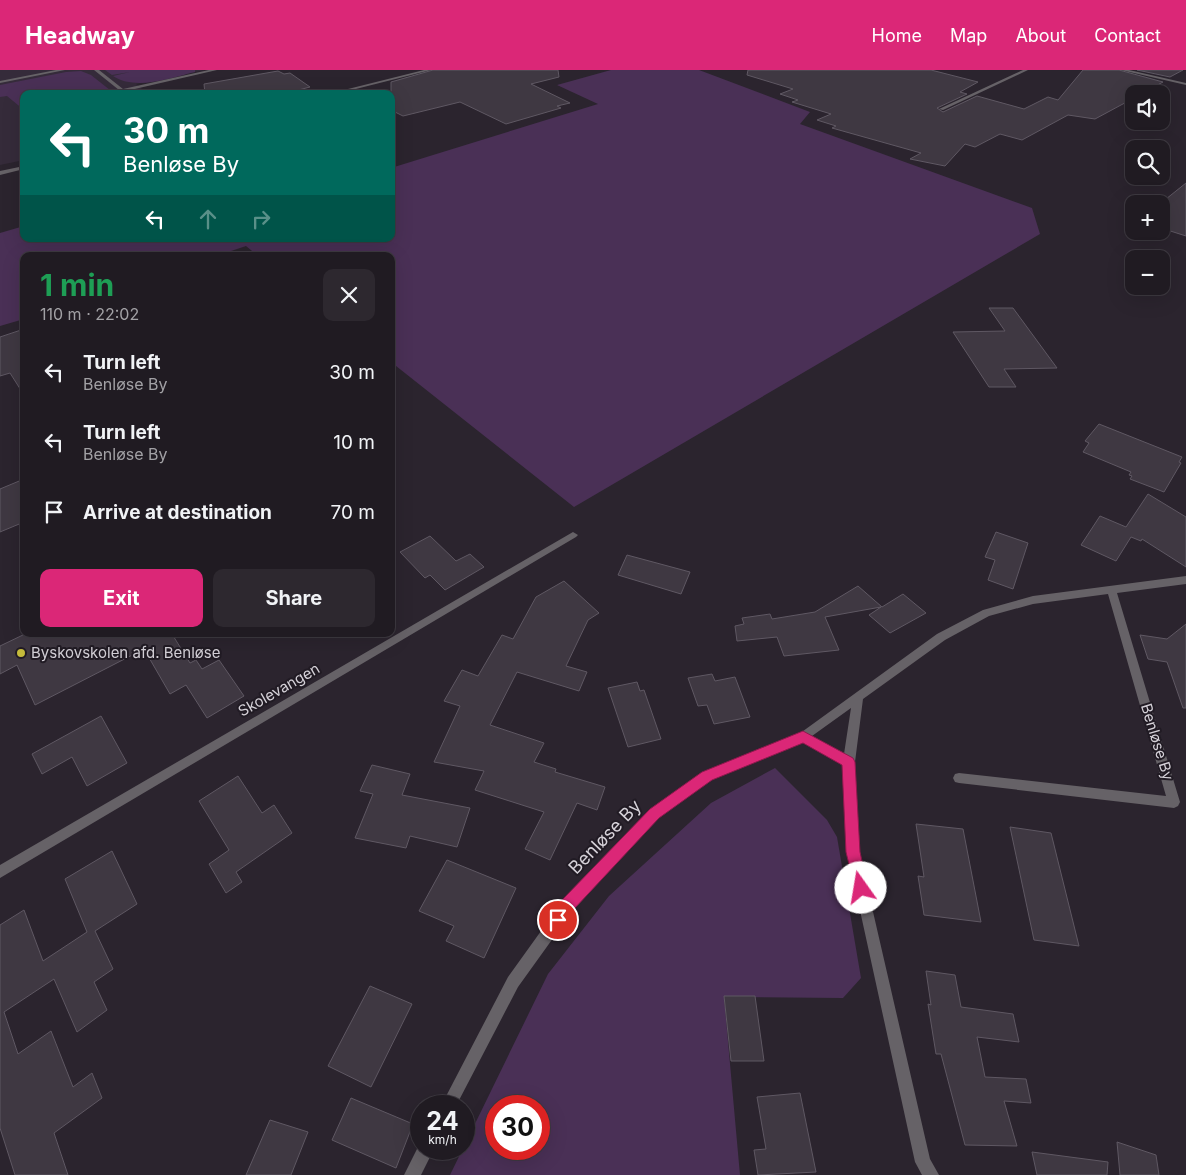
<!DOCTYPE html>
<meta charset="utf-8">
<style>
body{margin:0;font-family:Inter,sans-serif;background:#2d282f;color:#f1f3f6;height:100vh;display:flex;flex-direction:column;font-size:19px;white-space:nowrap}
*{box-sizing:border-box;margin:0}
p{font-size:16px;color:#a2a1a5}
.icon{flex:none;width:28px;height:28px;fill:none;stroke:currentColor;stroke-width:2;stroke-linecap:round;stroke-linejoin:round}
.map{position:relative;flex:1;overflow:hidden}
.sheet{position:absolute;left:20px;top:182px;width:375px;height:385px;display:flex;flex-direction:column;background:#201b22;border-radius:10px;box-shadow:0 5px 20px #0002,0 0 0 1px #3d3940}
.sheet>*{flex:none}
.guide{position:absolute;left:20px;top:20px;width:375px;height:152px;border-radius:10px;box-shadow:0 5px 20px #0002,0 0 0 1px #3d3940;background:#00695c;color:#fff;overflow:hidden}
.tools{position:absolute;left:1125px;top:15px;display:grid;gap:10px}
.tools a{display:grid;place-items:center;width:45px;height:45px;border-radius:10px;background:#201b22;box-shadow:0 5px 20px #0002,0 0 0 1px #3d3940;font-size:25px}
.speed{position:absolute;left:410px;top:1025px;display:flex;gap:10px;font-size:25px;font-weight:700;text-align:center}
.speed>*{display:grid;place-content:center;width:65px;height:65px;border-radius:50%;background:#201b22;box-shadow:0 5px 20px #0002,0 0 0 1px #3d3940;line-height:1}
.speed small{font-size:12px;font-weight:400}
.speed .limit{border:8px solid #d22;background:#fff;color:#111}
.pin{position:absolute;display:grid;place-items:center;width:42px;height:42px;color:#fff;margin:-21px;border:2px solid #fff;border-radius:50%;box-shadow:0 1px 5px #0007}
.me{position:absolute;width:55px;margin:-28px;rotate:347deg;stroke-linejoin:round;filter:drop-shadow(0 0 4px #0008)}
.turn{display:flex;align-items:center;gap:18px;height:105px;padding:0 20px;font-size:22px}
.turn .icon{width:65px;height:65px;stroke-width:2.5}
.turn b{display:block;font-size:35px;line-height:42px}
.lanes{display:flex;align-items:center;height:48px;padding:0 20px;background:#0003;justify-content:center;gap:25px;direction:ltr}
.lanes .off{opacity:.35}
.round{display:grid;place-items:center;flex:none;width:52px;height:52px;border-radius:10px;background:#2d282f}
.head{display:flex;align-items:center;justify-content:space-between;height:85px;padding:0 20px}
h1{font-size:30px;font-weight:700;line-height:38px;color:#1e9e55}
.primary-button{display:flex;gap:10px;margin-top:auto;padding:10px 20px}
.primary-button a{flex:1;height:58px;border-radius:10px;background:#db2777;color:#fff;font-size:20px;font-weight:700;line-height:58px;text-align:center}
.primary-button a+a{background:#2d282f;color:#f1f3f6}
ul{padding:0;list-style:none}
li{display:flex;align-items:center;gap:15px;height:70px;padding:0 20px}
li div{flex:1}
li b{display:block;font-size:19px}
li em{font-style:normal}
header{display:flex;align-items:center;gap:30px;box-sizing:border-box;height:70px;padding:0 25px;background:#db2777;color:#fff}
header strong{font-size:24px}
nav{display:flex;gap:28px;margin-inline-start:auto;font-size:18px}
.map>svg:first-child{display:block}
.built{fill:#352b3a}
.green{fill:#4a3056;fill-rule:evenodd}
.building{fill:#3f3842;stroke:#5f5863}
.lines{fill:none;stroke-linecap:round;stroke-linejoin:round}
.minor{fill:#666267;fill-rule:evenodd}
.tertiary{fill:#666267;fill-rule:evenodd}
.route{fill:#db2777;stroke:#8e194d}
.poi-dot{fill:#c6bc3c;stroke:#211b24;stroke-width:2}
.labels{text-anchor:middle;stroke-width:4;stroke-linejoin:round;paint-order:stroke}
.poi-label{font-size:15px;fill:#d5d1d8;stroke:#211b24;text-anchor:start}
.street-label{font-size:15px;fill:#d5d1d8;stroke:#211b24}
.near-street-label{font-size:18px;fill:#d5d1d8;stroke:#211b24}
</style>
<header>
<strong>Headway</strong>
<nav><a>Home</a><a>Map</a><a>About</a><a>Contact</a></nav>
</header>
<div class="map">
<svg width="1186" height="1105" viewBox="0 0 1186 1105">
<rect width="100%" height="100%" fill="#2b242e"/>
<!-- built -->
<path class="built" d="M0,0h205l-69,14 12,10h-124v66l-24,5z"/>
<!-- green -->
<path class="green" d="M105,0h90v2c-25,6 -59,19 -82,4l17,-4 -18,3z
M611,0h88l111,42 -10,12 232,84 8,26 -466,273 -183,-145v-106h-133l-12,-10 -30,10h-192v63l-24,7v-93l24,-7v13h367v-71l207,-64 -41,-19z
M81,1l10,4 24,19h-91v16l-17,-14 -7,1v-12l66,-13z
M775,698l52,52 10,17 24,141 -18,20 -119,-1 16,178h-290l98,-201 61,-78 102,-93zM496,1036h43v43h-43z"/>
<!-- building -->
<path class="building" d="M433,0h125l1,7 -28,7 39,19 -13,3 4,2 -55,16 -46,-22 -57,14 -12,-6v-28z
M748,0h183l47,12 -18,10 7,2 -30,14 6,4 34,-16 47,13 24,-12 10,3 25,-30h36l44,12 -22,12h-7v4l-39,21 -27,-4 -46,25 -22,-6 -25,13 -10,-3 -20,22 -35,-7 11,-6 -89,-25 4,-2 -19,-6 14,-6 -39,-12 6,-2 -18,-6 13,-5 -46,-14z
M1137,0h46l-13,7z
M278,1l6,3 6,-1 20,14 -27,7h-78l-1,-10z
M1186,113v53l-25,-8v-25z
M989,238h24l44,60 -53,1 12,18h-27l-36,-55 52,-1z
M24,259v66l-14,-22 -10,3v-39z
M1099,354l83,33 -3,5 2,1 -17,29 -34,-13 2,-3 -3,-1 2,-3 -48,-20 6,-9 -4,-2z
M24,409v43l-24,10v-43z
M1148,424l38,23v50l-44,-28 -1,2 -10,-4 -15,24 -35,-16 19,-29 26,11z
M996,462l32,11 -15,46 -25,-9 7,-20 -10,-3z
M430,466l26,25 14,-7 14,13 -39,23 -15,-15 -5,3 -25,-26z
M627,485l63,17 -9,22 -63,-19z
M564,511l35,32 -11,7 -22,46 21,6 -8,19 -62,-19 -27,53 54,18 -10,19 22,7 -1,3 50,15 -8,23 -20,-7 -27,57 -25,-11 19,-37 -69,-22 9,-19 -50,-9 26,-56 -16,-5 18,-31 16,6 24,-41 11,4 23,-42z
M858,516l24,21 21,-13 23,19 -36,20 -21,-18 12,-8 -56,10 14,33 -55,6 -7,-19 -40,4 -2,-15 9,-2 -2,-6 28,-4 2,5 43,-7z
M1186,554v84h-3l-16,-46 -19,-3 -8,-24 27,4z
M25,564h148h-1l18,29 6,-3 6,9 17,-9 25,36 -37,22 -21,-33 -16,9 -26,-45 -109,56 -18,-40 -17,9v-28z
M712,604l3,7 20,-4 15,40 -36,7 -7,-19 -9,1 -10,-28z
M637,612l3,9 4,-1 17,49 -33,8 -20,-59z
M101,646l26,47 -40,23 -15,-29 -30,17 -10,-20z
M372,695l38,9 -8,21 68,13 -13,39 -47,-11 -4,12 -51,-10 18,-44 -13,-3z
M238,706l24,37 12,-8 18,28 -56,39 6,10 -16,11 -17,-29 20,-14 -30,-49z
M916,754l47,5 18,93 -57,-7 -6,-39 6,1z
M1010,757l41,6 28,113 -45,-6z
M112,781l25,53 -42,27 18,38 -19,13 13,28 -30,22 -23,-53 -50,33 14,42 33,-23 22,56 19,-14 10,25 -48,35 14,42h-53l-15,-47v-203l24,-15 19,51 44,-29 -22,-53z
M447,790l69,28 -32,70 -38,-17 8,-15 -35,-15z
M926,901l29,4 6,32 52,7 6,28 -42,-5 8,40 41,2 5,24 -27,-2 13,45 -52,-1 -24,-91h-5l-8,-50 3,1z
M370,916l42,18 -41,83 -43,-21z
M724,926h31l9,65h-33z
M800,1023l16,79 -58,3 -4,-25 12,-1 -9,-52z
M351,1028l62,26 -17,44 -64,-28z
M270,1050l38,12 -17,43h-45z
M1117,1072l39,13 3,20h-39z
M1032,1082l76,10 -1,13h-70z"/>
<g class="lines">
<!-- minor -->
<path class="minor" d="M56,0h9l-65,13v-2z
M94,0h5l24,19 86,-19h8l-91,21 3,3h-5z
M1023,0h5l-85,40 -4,-1z
M573,462l5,3 -2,2 -576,341v-13z
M1186,506v8l-69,9 63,209 -2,4 -4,2 -215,-25 -4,-1 -2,-4 2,-4 4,-1 207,23 -58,-202 -75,10 -44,12 -44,24 -82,59 -8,63 4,89 71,308 9,16h-17l-7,-13 -68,-311 -4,-86 -41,-23 -91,38 -53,38 -84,91 -56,78 -62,119h-15l67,-129 56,-78 86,-89 53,-38 96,-38 138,-100 46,-24 50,-14zM851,638l-7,46 -32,-18z
M420,1073l1,6h13l-13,26h-17z"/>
<!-- tertiary -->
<path class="tertiary" d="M424,0h7l-95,24h-8z
M1121,0h8l57,13v2z
M24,96v3l-24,6v-4z"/>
</g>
<!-- route -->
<path class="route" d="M803,661l50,27 2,4 5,90 8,36 -2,5 -5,2 -5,-2 -10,-41 -4,-87 -39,-22 -91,37 -53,38 -85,91 -11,16 -5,2 -6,-2 -2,-5 13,-21 87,-90 52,-37z"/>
<!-- markers -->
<circle class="poi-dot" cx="21" cy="583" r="5"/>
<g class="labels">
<!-- poi labels -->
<g class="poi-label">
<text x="31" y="588">Byskovskolen afd. Benløse</text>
</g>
<!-- street labels -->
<g class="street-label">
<text transform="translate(279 620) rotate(-30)" y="5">Skolevangen</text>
<text transform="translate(1157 672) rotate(73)" y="5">Benløse By</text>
</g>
<!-- near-street labels -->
<g class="near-street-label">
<text transform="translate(605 767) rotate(-46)" y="6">Benløse By</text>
</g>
</g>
</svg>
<div class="tools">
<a><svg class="icon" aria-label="sound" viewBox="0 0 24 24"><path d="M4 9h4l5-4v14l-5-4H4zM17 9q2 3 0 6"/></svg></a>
<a><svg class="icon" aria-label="search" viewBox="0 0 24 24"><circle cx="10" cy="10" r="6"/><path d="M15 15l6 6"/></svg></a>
<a>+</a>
<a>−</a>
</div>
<div class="speed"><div>24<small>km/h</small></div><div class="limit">30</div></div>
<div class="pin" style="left:558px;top:850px;background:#d93025"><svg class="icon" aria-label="arrive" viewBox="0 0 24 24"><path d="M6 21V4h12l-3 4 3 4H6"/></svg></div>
<svg class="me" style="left:861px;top:818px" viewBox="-20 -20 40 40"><circle r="19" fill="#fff"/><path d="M0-13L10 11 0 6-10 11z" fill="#db2777"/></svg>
<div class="guide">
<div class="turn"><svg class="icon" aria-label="left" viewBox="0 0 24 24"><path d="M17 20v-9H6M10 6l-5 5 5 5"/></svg><div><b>30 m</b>Benløse By</div></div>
<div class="lanes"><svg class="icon" aria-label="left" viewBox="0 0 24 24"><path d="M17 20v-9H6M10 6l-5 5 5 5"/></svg><svg class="icon off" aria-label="ahead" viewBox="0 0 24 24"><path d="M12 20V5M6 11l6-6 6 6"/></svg><svg class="icon off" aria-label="right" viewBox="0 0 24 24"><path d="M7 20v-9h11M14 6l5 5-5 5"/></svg></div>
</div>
<section class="sheet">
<div class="head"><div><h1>1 min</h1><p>110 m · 22:02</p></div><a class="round"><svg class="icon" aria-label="close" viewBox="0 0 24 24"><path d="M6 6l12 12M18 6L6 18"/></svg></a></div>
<ul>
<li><svg class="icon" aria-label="left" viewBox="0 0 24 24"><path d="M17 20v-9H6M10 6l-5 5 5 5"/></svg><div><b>Turn left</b><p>Benløse By</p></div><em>30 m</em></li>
<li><svg class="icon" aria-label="left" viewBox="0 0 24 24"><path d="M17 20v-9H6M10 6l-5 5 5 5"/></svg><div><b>Turn left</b><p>Benløse By</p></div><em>10 m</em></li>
<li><svg class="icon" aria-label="arrive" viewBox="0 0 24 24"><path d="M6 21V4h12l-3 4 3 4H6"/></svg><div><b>Arrive at destination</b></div><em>70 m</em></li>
</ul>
<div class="primary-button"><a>Exit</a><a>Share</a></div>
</section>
</div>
